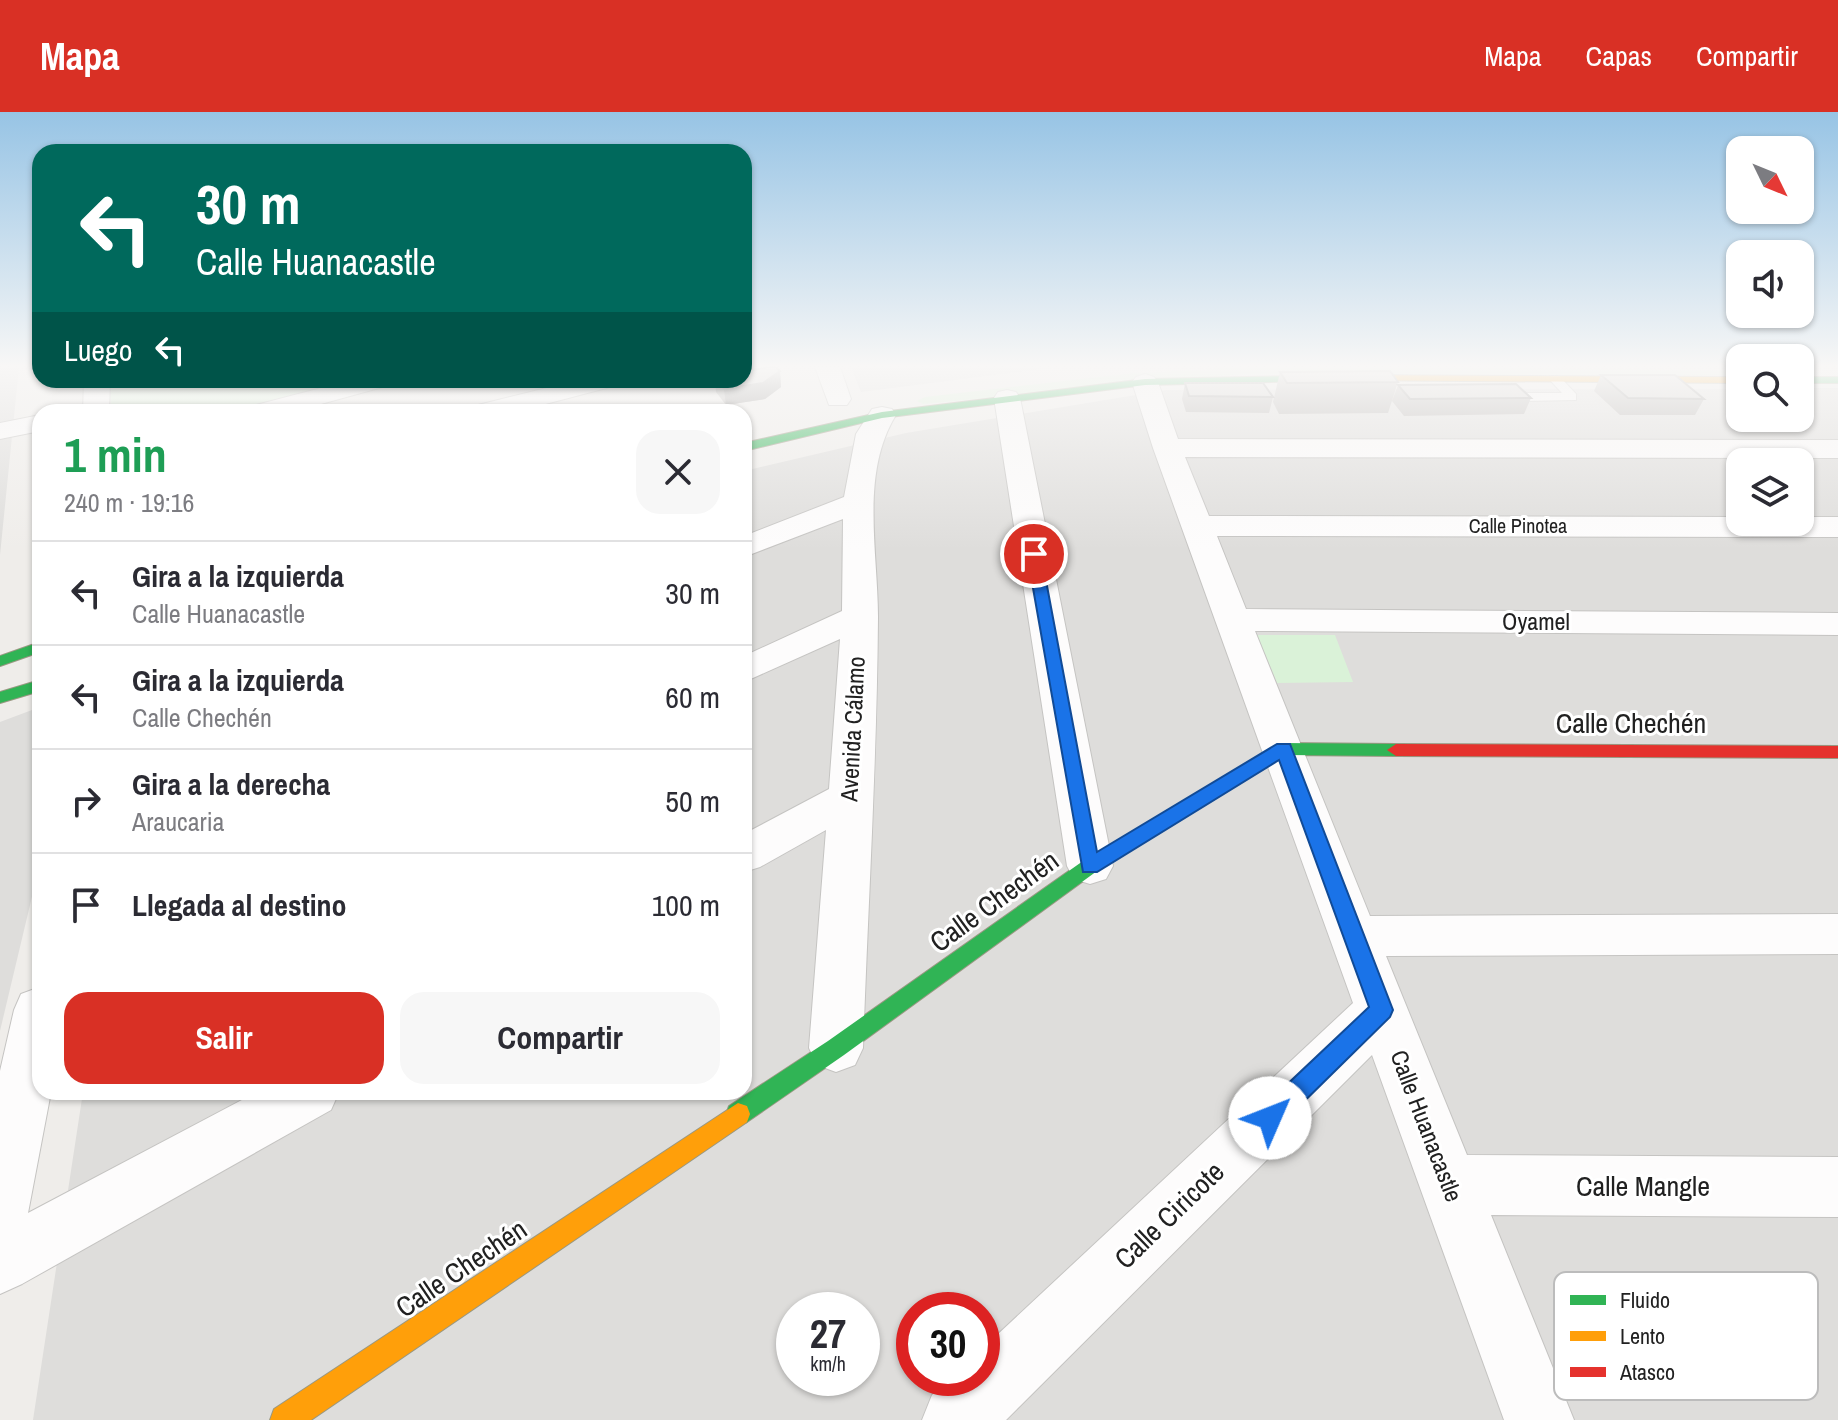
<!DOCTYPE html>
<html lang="es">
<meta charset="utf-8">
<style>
body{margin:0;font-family:"Archivo Narrow",sans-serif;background:#f7f7f7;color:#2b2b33;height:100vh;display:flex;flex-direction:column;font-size:30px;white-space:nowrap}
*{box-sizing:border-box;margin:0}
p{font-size:26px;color:#7c7c81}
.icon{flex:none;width:44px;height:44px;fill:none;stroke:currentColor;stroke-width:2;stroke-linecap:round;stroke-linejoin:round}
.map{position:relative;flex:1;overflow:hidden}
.details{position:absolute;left:32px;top:292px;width:720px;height:696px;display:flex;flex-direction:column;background:#fff;border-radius:24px;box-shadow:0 2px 6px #0004}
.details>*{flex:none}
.top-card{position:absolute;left:32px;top:32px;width:720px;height:244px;border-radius:24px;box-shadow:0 2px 6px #0004;background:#00695c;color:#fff;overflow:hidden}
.needle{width:52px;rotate:133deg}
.buttons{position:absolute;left:1726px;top:24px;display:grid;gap:16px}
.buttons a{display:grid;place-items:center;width:88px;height:88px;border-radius:16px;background:#fff;box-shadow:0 2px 6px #0004;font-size:40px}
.speed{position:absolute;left:776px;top:1180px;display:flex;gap:16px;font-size:40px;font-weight:700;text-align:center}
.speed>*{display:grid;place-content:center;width:104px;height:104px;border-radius:50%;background:#fff;box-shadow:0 2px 6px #0004;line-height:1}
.speed small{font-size:20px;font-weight:400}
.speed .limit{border:12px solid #d22;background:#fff;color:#111}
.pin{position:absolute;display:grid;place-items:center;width:68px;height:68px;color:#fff;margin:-34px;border:4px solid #fff;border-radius:50%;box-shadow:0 2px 8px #0007}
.me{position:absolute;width:88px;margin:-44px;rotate:46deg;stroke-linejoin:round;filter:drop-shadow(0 0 6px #0008)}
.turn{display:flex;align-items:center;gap:28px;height:168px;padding:0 32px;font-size:36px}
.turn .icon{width:104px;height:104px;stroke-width:2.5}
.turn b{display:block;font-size:56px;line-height:68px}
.then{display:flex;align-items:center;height:76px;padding:0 32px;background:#0003;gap:16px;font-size:30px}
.round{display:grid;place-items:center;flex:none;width:84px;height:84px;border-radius:24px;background:#f7f7f7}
.overview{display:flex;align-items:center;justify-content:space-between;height:136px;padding:0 32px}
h1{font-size:48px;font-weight:800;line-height:60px;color:#1e9e55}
.action{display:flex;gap:16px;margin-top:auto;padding:16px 32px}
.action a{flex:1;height:92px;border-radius:24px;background:#d93025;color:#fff;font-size:32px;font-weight:800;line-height:92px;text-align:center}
.action a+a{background:#f7f7f7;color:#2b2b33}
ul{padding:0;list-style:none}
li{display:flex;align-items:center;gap:24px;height:104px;padding:0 32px;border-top:2px solid #e1e1e2}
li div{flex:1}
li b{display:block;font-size:30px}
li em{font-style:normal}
header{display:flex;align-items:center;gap:48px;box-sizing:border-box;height:112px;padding:0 40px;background:#d93025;color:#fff}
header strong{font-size:38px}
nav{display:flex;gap:44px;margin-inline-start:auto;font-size:28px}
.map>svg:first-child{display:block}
.residential{fill:#dedddb;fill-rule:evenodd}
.park{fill:#daf2d8}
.parking{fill:#dfdedd}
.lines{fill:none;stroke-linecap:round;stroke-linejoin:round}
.lane-casing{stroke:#c5c4c2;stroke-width:2}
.street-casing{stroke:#c5c4c2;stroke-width:2}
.fast-casing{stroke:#999882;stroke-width:2}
.slow-casing{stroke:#999882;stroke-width:2}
.jam-casing{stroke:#999882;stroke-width:2}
.lane{fill:#fdfcfc;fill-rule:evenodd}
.street{fill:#fdfcfc;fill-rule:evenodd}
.fast{fill:#30b455;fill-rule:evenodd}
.slow{fill:#ff9f0a;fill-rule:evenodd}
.jam{fill:#e5322d;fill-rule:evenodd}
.wall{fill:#b5b2b0}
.shaded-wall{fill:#939190}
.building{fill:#d2cfcd;stroke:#939190;stroke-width:2}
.route{fill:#1a73e8;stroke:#114b97;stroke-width:2}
.labels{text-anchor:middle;stroke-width:6;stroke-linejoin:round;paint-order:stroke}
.far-street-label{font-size:20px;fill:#212121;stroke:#fff}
.street-label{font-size:24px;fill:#212121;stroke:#fff}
.near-street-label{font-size:28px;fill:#212121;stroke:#fff}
.key{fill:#fff;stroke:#bcbcbc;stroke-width:2}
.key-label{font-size:22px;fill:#212121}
</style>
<header>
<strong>Mapa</strong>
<nav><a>Mapa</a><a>Capas</a><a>Compartir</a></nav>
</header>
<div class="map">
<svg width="1838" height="1308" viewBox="0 0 1838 1308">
<rect width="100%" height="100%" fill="#efedea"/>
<!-- residential -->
<path class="residential" d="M0,255h19l-19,188z
M851,255h206l-196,25z
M1800,276h38v1032h-1805l50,-328h661v-621l162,-38 260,-43 574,-1v29h60zM1740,350h60v60h-60zM794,1198h68v68h-68zM914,1198h68v68h-68z
M40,595v156l-40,168v-309z"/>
<!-- park -->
<path class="park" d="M1250,255l490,3v5l-498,-1 -319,30 -6,-3 8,-4 200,-23z
M110,268h253l-121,32h-131z
M1257,523h78l18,47 -76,1z"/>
<!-- parking -->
<path class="parking" d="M1511,277h72l26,24h-74z"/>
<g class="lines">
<!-- lane casing -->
<g class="lane-casing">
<path id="lane" d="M1551,264h8l17,18v6l-53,1 -20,-13 6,-4 17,9h36l-13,-14z"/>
</g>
<!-- street casing -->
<g class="street-casing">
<path id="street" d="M815,255h25l11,32 -4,6h-18z
M1145,262l9,3 4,5 20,57 660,1v18l-653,-1 24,59 531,1v5h60v-5h38v20l-621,-1 29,73 592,4v22l-583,-4 115,285 468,-2v40l-452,2 81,199 371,2v60l-347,-2 83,205h-70l-132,-365 -366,365h-84l10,-25 19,-17h31v-29l371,-346 -200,-555 -21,-66 4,-5z
M84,268h26l-1,32h-26z
M352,268h42l-4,5 -98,27h-43l3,-6z
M579,268h43l-4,5 -103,27h-44l3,-6z
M1007,278l9,2 4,6 93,468 -7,13 -16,5 -16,-5 -7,-13 -73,-468 4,-6z
M882,295l10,2 4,6c-36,58 -18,137 -18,202 -1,144 -10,288 -15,431l-8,17 -19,7 -19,-7 -8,-17 17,-218 -66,37 -16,5v-38l85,-45 11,-150 -96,43v-26l98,-45 1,-92 -99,38v-21l100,-39 12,-63 16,-25z
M40,303v16l-40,8v-16z
M40,875v105h11l-23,121 229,-121h82l-8,18 -309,174 -22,10v-223l14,-61 7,-16z"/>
</g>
<!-- fast casing -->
<g class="fast-casing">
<path id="fast" d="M1347,263l4,1v4l-206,5 -263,33 -138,33v-8l138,-31 263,-33z
M1800,265h38v6h-38z
M40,530v10l-40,14v-10z
M40,568v11l-40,12v-11z
M1283,631l113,1 9,6 -9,6 -110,-1 -189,116 -253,184 -97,67 -9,3 -9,-3 -3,-8 3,-8 99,-65 255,-180z"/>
</g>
<!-- slow casing -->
<g class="slow-casing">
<path id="slow" d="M1347,263l393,2v6l-397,-3v-4z
M738,991l9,3 3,8 -3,8 -436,298h-41l4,-11z"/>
</g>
<!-- jam casing -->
<g class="jam-casing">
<path id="jam" d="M1396,632l442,2v12l-442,-2 -9,-6z"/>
</g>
<!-- lane -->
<use href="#lane" class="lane"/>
<!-- street -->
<use href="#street" class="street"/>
<!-- fast -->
<use href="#fast" class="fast"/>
<!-- slow -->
<use href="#slow" class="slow"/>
<!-- jam -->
<use href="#jam" class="jam"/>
</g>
<!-- wall -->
<path class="wall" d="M780,259l1,16 -16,12 -39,6 -10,-13 -1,-12h29z
M1280,260l118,10 -10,31 -109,1 -6,-12z
M1601,263l103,24 -9,16h-75l-26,-24z
M1185,271l88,14 -4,16 -83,-1 -4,-13z
M1398,273l133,13 -7,16 -120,2 -12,-15z"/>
<!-- shaded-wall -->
<path class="shaded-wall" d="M780,259l1,16 -16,12 -39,6 -2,-16z"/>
<!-- building -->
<path class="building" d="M770,255h6l4,4 -17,12 -39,6 -7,-9h27v-9z
M1390,259l8,11 -111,1 -7,-11z
M1601,263h74l29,24 -76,-1z
M1185,271h78l10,14 -84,-1z
M1516,272l15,14 -121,1 -12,-14z"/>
<!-- sky -->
<linearGradient id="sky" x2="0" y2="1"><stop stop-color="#97c4e5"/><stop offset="0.58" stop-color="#f8f7f6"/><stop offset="1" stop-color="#f8f7f6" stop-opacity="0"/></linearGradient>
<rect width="1838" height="438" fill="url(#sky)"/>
<!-- route -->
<path class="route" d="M1034,438l7,4 56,298 180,-108h13l2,5 101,261 -3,7 -111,109 -9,3 -9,-3 -4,-8 4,-9 108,-102 -90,-247 -182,112h-14l-56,-318z"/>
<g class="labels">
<!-- far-street labels -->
<g class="far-street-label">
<text x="1518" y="421">Calle Pinotea</text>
</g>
<!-- street labels -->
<g class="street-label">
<text x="1536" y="518">Oyamel</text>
<text transform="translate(853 617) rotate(-87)" y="8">Avenida Cálamo</text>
<text transform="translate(1426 1014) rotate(69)" y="8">Calle Huanacastle</text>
</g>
<!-- near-street labels -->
<g class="near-street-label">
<text x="1631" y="621">Calle Chechén</text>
<text transform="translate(994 789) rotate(-36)" y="10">Calle Chechén</text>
<text x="1643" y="1084">Calle Mangle</text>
<text transform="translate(1169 1103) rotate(-44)" y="10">Calle Ciricote</text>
<text transform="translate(461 1156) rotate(-34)" y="10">Calle Chechén</text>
</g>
</g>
<!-- legend -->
<rect x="1554" y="1160" width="264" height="128" rx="12" class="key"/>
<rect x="1570" y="1183" width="36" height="10" fill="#30b455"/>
<rect x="1570" y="1219" width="36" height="10" fill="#ff9f0a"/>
<rect x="1570" y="1255" width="36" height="10" fill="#e5322d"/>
<g class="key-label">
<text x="1620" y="1196">Fluido</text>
<text x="1620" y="1232">Lento</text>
<text x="1620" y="1268">Atasco</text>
</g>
</svg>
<div class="buttons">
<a><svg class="needle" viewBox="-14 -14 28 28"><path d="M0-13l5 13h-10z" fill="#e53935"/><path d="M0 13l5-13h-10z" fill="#7c7c81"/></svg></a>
<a><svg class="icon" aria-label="sound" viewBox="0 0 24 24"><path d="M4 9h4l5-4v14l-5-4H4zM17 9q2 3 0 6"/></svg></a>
<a><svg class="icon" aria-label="search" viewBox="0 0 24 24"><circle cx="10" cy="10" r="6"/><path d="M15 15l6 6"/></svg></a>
<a><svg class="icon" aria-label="layers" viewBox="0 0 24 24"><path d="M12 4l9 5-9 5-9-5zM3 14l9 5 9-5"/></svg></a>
</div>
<div class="speed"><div>27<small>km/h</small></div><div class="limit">30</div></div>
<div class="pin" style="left:1034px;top:442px;background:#d93025"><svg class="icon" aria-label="arrive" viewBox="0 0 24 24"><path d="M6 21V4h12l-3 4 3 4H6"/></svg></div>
<svg class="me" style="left:1270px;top:1006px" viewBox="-20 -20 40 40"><circle r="19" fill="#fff"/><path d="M0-13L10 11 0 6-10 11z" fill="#1a73e8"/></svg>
<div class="top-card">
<div class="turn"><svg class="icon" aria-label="left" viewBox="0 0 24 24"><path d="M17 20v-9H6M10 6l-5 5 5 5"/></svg><div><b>30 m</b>Calle Huanacastle</div></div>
<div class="then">Luego<svg class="icon" aria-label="left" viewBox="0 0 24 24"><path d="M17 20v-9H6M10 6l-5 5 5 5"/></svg></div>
</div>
<section class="details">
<div class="overview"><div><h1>1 min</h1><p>240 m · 19:16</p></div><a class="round"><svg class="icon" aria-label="close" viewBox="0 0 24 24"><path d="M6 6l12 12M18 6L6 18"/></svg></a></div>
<ul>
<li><svg class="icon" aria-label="left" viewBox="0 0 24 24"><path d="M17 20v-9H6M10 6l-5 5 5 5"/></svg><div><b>Gira a la izquierda</b><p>Calle Huanacastle</p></div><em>30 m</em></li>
<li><svg class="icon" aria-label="left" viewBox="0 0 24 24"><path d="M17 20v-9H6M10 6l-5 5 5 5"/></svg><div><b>Gira a la izquierda</b><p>Calle Chechén</p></div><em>60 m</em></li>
<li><svg class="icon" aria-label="right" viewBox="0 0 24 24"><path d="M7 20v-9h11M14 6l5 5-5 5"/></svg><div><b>Gira a la derecha</b><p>Araucaria</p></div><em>50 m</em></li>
<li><svg class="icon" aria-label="arrive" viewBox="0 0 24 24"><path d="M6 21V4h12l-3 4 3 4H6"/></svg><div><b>Llegada al destino</b></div><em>100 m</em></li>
</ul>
<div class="action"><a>Salir</a><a>Compartir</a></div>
</section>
</div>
